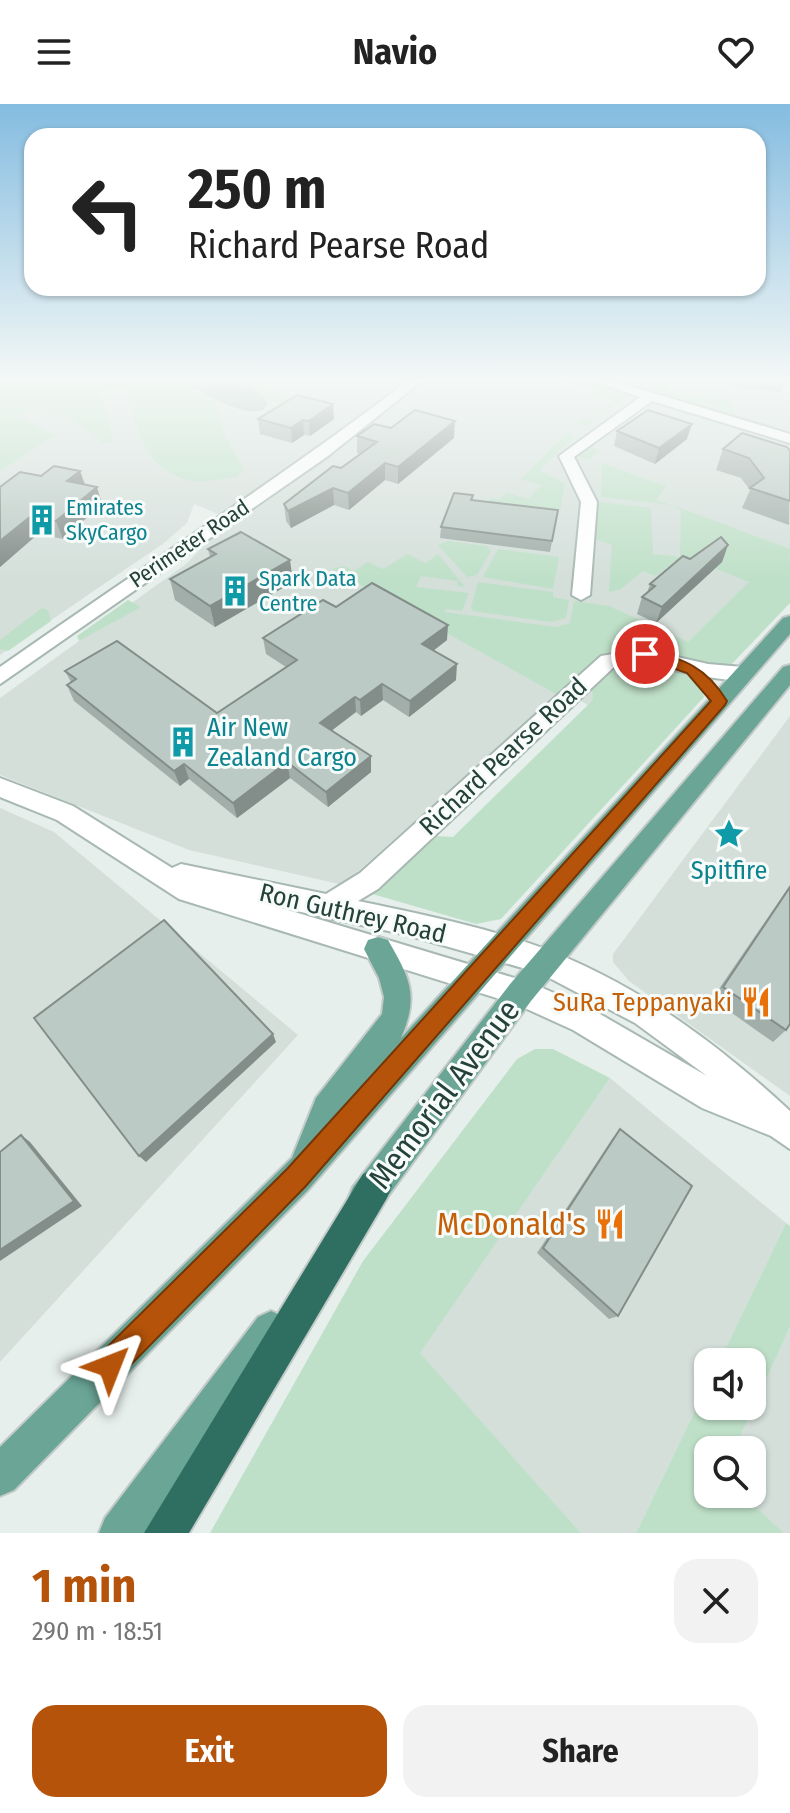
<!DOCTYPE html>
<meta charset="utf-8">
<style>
body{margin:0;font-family:"Fira Sans Condensed",sans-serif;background:#f2f2f2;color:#222;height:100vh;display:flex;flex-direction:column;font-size:30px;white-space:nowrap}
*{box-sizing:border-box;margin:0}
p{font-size:26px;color:#767676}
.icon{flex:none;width:44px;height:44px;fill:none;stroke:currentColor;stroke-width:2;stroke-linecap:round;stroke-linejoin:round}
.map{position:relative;height:1429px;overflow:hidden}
.side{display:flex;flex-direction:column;background:#fff;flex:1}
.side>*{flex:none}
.guide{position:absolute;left:24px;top:24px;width:742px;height:168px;border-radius:24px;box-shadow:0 2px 6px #0004;background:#fff;color:#222;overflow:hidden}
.buttons{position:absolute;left:694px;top:1244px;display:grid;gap:16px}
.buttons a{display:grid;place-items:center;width:72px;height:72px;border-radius:16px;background:#fff;box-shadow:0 2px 6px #0004;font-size:40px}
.pin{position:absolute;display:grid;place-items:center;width:68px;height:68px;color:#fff;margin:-34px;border:4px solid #fff;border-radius:50%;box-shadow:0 2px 8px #0007}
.me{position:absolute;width:88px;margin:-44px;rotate:45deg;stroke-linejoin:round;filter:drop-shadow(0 0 6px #0008)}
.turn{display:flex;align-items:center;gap:28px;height:168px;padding:0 32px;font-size:36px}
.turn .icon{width:104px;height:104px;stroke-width:2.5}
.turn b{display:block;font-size:56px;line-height:68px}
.round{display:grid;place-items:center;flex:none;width:84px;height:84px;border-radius:24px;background:#f2f2f2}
.overview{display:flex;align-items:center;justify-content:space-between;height:136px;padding:0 32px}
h1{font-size:48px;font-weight:700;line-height:60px;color:#b45309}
.primary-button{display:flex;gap:16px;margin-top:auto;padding:16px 32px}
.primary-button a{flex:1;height:92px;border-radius:24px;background:#b45309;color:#fff;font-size:32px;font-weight:700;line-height:92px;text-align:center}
.primary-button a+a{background:#f2f2f2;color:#222}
header{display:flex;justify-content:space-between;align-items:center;height:104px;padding:0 32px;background:#fff;font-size:36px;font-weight:700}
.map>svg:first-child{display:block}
.built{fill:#d4dfda}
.green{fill:#bfe0c8}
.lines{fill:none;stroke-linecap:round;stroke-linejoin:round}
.taxiway{fill:#a2b6b0;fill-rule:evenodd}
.minor-casing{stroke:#a8b8b2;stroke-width:4}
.major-casing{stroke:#c2cac8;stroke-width:4}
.highway-casing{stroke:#c2cac8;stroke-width:4}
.minor{fill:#fff;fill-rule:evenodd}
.major{fill:#6aa596;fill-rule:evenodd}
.highway{fill:#2f6f62;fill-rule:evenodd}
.wall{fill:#a1aea9}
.shaded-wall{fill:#838d89}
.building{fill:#bbcac4;stroke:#838d89;stroke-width:2}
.route{fill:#b45309;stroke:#753606;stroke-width:2}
.labels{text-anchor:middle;stroke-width:6;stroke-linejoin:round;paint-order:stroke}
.far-culture-label{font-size:22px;fill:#0d838f;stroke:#f7fbf9;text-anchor:start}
.far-street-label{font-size:22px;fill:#24423a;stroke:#f7fbf9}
.culture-label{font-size:26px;fill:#0d838f;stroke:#f7fbf9;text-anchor:start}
.street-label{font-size:26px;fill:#24423a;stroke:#f7fbf9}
.food-label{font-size:26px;fill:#c56008;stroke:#f7fbf9;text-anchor:end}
.near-street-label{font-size:32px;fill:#24423a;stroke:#f7fbf9}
.near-food-label{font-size:32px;fill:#c56008;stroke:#f7fbf9;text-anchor:end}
</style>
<header><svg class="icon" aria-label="menu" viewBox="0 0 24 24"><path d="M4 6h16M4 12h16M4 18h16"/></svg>Navio<svg class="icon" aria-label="heart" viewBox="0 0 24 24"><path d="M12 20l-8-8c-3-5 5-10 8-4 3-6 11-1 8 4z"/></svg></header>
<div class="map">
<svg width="790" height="1429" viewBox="0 0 790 1429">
<rect width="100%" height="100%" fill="#e6efeb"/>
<!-- built -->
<path class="built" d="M0,276h790v214l-132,150 -97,-54 -218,195 -154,-35 -189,-75v-77l186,-134 44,-45 -36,-15 -7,19 -23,20 -164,112z
M790,612v380l-161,-115 -16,-19v-8z
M0,704l54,24 244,203 -298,327z
M610,974l176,145 -67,139h-11v22l-72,149h-55l-162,-180z
M790,1223v206h-6l-42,-39h10v-44h-18z"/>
<!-- green -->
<path class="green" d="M0,276h194l19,12 12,45 18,31 -6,9c-14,1 -36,7 -49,3 -46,-12 -50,-55 -64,-92l-23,4 12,49 -10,2 -37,-29 -10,4 -16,-12 -23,9 38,20 -55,36z
M211,276h36l46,20 -9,6z
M561,276h26l44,14 -45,32 -11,-2 8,-6 12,2 18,-19 -19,-7 3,-3z
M658,276l9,2 2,11 63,8 2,17 -90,-27z
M568,328l6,5 -35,33 26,14 -5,26 -72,-9 3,-3 8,2 8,-7 22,6 12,-14 -20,-6z
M590,343l9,3 -9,9 76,27 -10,14 16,5 118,44v54l-63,66c-41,-4 -88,-39 -128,-12 -16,10 -27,27 -43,37l-224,-125 12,-3 10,5 14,-9 15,7 24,-15 19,9 12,-9 27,33 -8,-1 1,-5 -37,-5 -5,11 53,6 -7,18 -17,-2v3l111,15 14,-4 4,-22 35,5 79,36 61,-60 -66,-27 -27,21 -13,-5 -22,18 -12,3 3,-47 -17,-6 3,-37 53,6 2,46 27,3 1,-46 -9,-6 -71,-8 1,-34 -23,-6z
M448,437l39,5 4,5 -14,24 -10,2 -29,-32z
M498,445l61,8 -6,32 -70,-12z
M478,478l75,10v5l16,3 -3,18 -15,4 -78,-11 -2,-4z
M128,496l13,7 -62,34 -2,-5z
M42,504l6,2 3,11 -43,30 -8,-2v-9z
M623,559l46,3 31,16 4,15 -203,222 -25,5 -107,-31 66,-57 18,1 140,-137 -1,-12z
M535,945h18l57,29 -190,275 161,180h-371l153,-272 154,-202z
M786,1119l4,3v101l-56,123h-26v44h34l42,39h-148l72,-149v22h44v-44h-33z"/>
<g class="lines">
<!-- taxiway -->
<path class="taxiway" d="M188,276c26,0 63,-2 80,23l-5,7c-24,6 -49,-13 -71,-23z"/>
<!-- minor casing -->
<g class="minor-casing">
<path id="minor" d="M409,276h14l-95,76 -328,228v-17c136,-96 277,-186 409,-287z
M591,276h19l180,54v9l-138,-42 -78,56 23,45 -7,93 -9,5 -9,-5 9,-93 -22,-46 81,-59z
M642,545l66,15 35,3 10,7c-15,20 -102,-18 -138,-8l-237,223 -20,12c59,12 140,29 195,51 91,37 166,93 237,159v38l-19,-13 -69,-28 -129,-78 -57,-26 -337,-105 -122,-79 -57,-23v-19l73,28 99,62 9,-4 145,30 34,-21 241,-217zM278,803l129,28 133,38 95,50 72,53 -114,-66 -62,-27z"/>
</g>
<!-- major casing -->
<g class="major-casing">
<path id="major" d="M790,512v18l-482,556 -294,300 -14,6v-49l292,-289 24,-60 66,-84 2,-17 -5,-19 -15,-29 4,-9 10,-3 10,3c22,38 31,56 13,98l382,-420z
M790,561v20l-259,316 -154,210 -12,5 -12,-5 -5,-12 5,-12 158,-204 272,-316z
M271,1207l13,6 6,13 -6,13 -138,190h-47l6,-15 153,-201z"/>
</g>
<!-- highway casing -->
<g class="highway-casing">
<path id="highway" d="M375,1065l12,5 5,12 -5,12 -198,335h-45l219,-359z"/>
</g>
<!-- minor -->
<use href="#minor" class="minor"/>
<!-- major -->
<use href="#major" class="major"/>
<!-- highway -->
<use href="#highway" class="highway"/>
</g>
<!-- wall -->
<path class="wall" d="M730,276h56l-5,12 -50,-5z
M258,315h76l-24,17 -6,-1 -12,8 -32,-9z
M391,324l63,10 -56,46 -13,-4 -36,30 -15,-5 -43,23 -5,-7 -2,-17 57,-36 20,-14 -4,-1v-17z
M617,327l70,8 -32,25 -41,-18z
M723,345l67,2 -1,74 -47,-17 8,-18 -9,-12 -25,-8z
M80,367l5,13 17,20 -39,35 -25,-5 -38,33v-80l41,-11z
M473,391v5l85,10 -8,42 -110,-14 1,-11z
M728,441l-6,17 -66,61 -19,-9 5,-17 5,-4 3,-9 40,-25z
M208,445l85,33 -78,45 -40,-27 -5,-21 40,-22z
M336,503l111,33 -14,11 23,29 -47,37 -26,-17 -22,16 -5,-4 -24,18 39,42 -43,35 -38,-29 -53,40 -48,-39 -9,7 -106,-85 -7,-16 4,-3 -6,-11 152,42 69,-46 -20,-13 -3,-16z
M790,781v139l-4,6 -13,12 -61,-43z
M620,1025l-2,187 -9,3 -72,-66 75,-114z"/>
<!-- shaded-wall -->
<path class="shaded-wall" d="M333,300l1,15 -24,17 -1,-15z
M303,316l1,15 -12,8 -1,-15z
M455,317l-1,17 -56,46v-17z
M692,320l-5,15 -32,25 4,-16z
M385,359v17l-36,30 -1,-17z
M80,367l6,18 -19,-8z
M97,383l5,17 -39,35 -7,-18z
M333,384l1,17 -43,23 -3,-17z
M31,412l7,18 -38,33v-26z
M728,441l-6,17 -66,61 6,-16z
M290,456l3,22 -78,45 -5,-21z
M448,521l-1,15 -26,20 1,-16z
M457,560l-1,16 -47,37 1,-16z
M382,580l1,16 -22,16 -1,-16z
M355,593l1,15 -34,26 -2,-15z
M371,652v16l-43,35 -2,-15z
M287,658l3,16 -53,40 -4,-15z
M184,660l5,15 -9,7 -6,-15z
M273,930l3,8 -130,120 -7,-6z
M21,1031l9,7 52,64 -82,55v-11z"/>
<!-- building -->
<path class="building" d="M297,291l36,9 -24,17 -6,-1 -12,8 -33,-9z
M415,306l40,11 -57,46 -13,-4 -37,30 -15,-5 -45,23 -4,-7 49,-38 8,2 36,-26 -20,-6 17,-12 17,4z
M648,306l44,14 -33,24 -42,-17z
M742,329l45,14 3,4v50l-40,-13 14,-10 -15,-20 -26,-9z
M54,362l26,5 -13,10 30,6 -41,34 -25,-5 -31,25v-54l20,-15 21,4z
M454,389l19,2 -2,5 87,10 -6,31 -111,-14z
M241,428l49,28 -80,46 -40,-27 46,-25 -8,-5z
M721,433l7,8 -66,62 -20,-10 13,-11 -5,-2 33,-28 7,3z
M372,479l76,42 -26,19 35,20 -47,37 -28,-17 -22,16 -5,-3 -35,26 51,33 -45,36 -39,-30 -54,41 -49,-39 -10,7 -107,-86 9,-6 -11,-8 52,-30 100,72 80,-53 -34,-22 60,-38 13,7z
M790,783v137l-4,6 -63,-43z
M164,816l109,114 -134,122 -105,-138z
M620,1025l72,57 -74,130 -75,-68z
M21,1031l53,66 -74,49v-98z"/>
<!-- sky -->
<linearGradient id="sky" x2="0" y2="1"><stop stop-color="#84bce0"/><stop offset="0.58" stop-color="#f4f8f6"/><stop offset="1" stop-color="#f4f8f6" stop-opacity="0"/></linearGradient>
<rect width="790" height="476" fill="url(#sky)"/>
<!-- route -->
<path class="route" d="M645,545c39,11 60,16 82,52l-2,4 -420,482 -185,189 -10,4 -11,-4 -4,-10 4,-11 188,-186 424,-468 -24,-28 -48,-16 -2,-3z"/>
<!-- icons -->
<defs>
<g id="building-bare" transform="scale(2.4)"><path d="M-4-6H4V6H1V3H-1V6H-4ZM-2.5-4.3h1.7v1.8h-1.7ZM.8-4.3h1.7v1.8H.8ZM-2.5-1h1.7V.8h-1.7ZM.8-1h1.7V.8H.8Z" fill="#0f9aa8" stroke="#f7fbf9" stroke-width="2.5" paint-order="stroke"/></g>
<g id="sight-bare" transform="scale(2.4)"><path d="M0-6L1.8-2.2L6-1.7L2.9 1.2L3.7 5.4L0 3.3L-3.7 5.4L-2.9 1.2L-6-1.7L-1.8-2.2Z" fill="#0f9aa8" stroke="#f7fbf9" stroke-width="2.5" paint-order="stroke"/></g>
<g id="restaurant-bare" transform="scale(2.4)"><path d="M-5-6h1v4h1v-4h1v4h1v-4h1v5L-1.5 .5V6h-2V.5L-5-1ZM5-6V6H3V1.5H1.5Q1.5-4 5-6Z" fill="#e8710a" stroke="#f7fbf9" stroke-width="2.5" paint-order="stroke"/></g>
</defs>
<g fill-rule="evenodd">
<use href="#building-bare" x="42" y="416"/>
<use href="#building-bare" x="235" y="487"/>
<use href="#building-bare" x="183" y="638"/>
<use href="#sight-bare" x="729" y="730"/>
<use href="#restaurant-bare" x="756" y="898"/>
<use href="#restaurant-bare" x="610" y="1120"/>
</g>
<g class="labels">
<!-- far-culture labels -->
<g class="far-culture-label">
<text x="66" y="411">Emirates<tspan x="66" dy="25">SkyCargo</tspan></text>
<text x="259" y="482">Spark Data<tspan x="259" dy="25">Centre</tspan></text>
</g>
<!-- far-street labels -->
<g class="far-street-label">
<text transform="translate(189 439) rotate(-34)" y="8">Perimeter Road</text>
</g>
<!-- culture labels -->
<g class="culture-label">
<text x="207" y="632">Air New<tspan x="207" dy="30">Zealand Cargo</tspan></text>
<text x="729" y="775" text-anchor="middle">Spitfire</text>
</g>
<!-- street labels -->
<g class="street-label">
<text transform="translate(503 652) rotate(-43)" y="9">Richard Pearse Road</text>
<text transform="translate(353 809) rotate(13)" y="9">Ron Guthrey Road</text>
</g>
<!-- food labels -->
<g class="food-label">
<text x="732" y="907">SuRa Teppanyaki</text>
</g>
<!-- near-street labels -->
<g class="near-street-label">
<text transform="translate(444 990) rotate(-53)" y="11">Memorial Avenue</text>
</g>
<!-- near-food labels -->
<g class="near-food-label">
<text x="586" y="1131">McDonald's</text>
</g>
</g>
</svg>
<div class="buttons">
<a><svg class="icon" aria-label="sound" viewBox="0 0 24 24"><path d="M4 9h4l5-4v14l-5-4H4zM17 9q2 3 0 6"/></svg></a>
<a><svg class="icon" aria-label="search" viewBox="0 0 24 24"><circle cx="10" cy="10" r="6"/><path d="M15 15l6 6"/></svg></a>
</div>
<div class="pin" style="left:645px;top:550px;background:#d93025"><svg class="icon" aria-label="arrive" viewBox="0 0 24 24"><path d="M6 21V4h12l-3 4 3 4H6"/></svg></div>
<svg class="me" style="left:110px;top:1262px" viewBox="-20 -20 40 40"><path d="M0-17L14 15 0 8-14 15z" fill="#b45309" stroke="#fff" stroke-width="4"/></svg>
<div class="guide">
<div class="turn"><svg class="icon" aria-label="left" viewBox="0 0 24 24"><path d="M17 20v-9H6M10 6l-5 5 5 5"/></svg><div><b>250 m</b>Richard Pearse Road</div></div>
</div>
</div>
<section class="side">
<div class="overview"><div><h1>1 min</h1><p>290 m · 18:51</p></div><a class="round"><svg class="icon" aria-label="close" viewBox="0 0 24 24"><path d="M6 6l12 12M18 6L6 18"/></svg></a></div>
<div class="primary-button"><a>Exit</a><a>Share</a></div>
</section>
